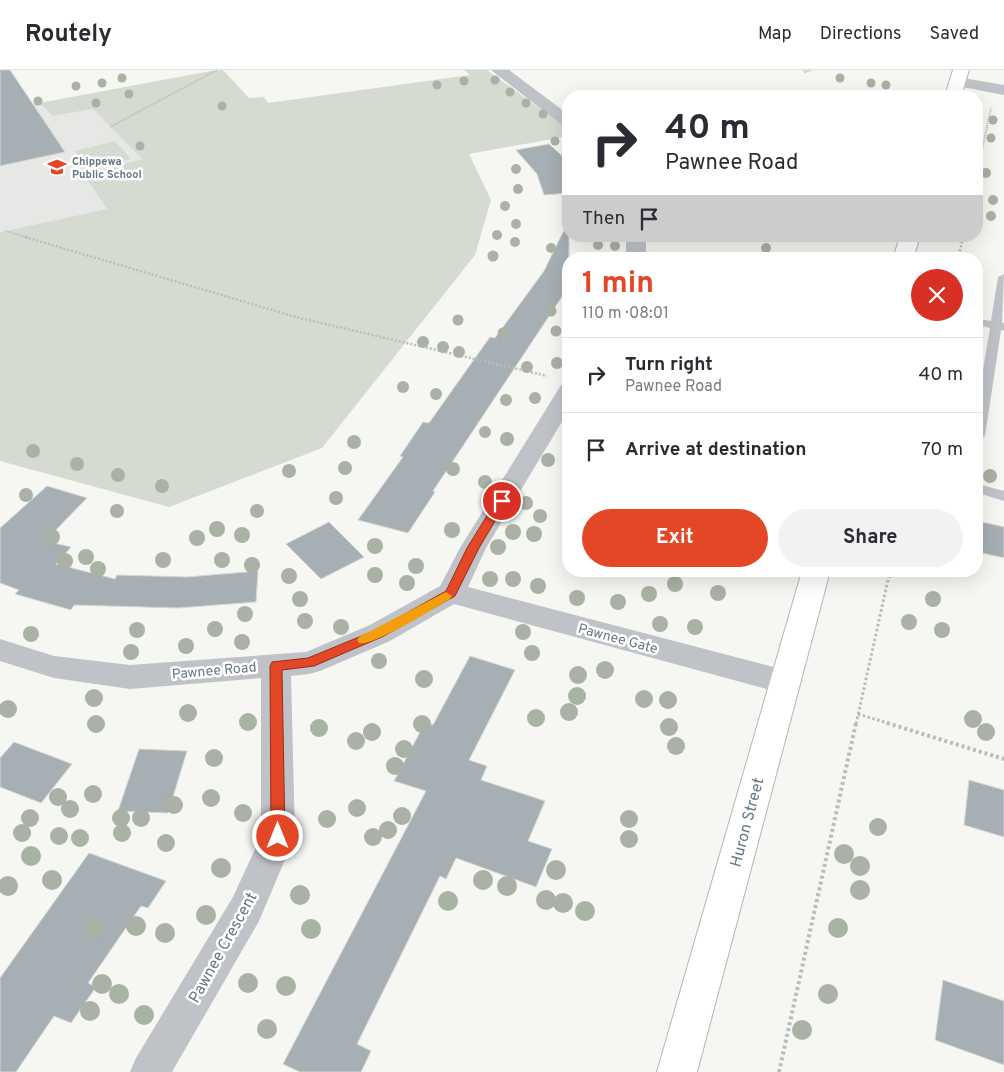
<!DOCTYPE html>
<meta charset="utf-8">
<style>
body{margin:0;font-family:Overpass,sans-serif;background:#f2f2f3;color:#2b2b33;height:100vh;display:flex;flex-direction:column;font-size:19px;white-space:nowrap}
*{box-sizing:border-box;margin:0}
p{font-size:16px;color:#7c7c81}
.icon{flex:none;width:28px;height:28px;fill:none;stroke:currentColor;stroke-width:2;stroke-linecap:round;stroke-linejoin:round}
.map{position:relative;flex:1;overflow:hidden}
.side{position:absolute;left:562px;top:182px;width:421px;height:325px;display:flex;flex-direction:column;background:#fff;border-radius:20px;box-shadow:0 5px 20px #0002}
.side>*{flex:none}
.guide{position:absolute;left:562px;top:20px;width:421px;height:152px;border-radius:20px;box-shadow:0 5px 20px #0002;background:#fff;color:#2b2b33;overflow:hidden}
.pin{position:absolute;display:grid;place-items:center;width:42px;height:42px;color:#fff;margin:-21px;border:2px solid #fff;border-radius:50%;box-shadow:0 1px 5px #0007}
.me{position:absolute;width:55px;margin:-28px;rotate:0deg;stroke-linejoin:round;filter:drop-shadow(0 0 4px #0008)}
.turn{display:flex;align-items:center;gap:18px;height:105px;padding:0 20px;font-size:22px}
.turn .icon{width:65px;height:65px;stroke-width:2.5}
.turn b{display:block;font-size:35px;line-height:42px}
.then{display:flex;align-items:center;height:48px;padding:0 20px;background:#0003;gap:10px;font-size:19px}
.round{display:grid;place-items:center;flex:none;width:52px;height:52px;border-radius:26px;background:#f2f2f3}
.headline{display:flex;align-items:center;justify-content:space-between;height:85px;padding:0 20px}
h1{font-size:30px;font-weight:700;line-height:38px;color:#e34726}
.button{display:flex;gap:10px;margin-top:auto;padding:10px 20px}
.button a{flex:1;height:58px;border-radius:30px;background:#e34726;color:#fff;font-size:20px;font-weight:700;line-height:58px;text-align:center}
.button a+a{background:#f2f2f3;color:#2b2b33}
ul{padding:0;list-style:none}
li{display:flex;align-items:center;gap:15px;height:75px;padding:0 20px;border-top:1px solid #e1e1e2}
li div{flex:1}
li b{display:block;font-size:19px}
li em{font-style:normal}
header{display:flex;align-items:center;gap:30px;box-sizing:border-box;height:70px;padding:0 25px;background:#fff;border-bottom:1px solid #e1e1e2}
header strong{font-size:24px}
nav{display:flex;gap:28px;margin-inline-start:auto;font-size:18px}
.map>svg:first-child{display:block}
.built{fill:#e7e7e6}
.green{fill:#d6dbd2}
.building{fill:#a5afb4;stroke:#d7d7d5}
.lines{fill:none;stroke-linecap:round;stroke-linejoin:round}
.secondary-casing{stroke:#b1b7bb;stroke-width:2}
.path-far3{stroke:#b9bcbe;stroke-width:2;stroke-dasharray:1 1;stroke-linecap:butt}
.path-far2{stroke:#b9bcbe;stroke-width:2.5;stroke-dasharray:2 2;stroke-linecap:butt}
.path-far1{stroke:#b9bcbe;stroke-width:3;stroke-dasharray:2.5 2.5;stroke-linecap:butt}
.path{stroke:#b9bcbe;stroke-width:4;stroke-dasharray:3 3;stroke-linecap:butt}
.service{fill:#bfc3c7;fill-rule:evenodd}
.minor{fill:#bfc3c7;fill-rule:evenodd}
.tertiary{fill:#bfc3c7;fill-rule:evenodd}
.secondary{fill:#fff;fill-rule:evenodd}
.tree{fill:#a9b2a4}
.route{fill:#e34726;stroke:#942e19}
.slow{fill:#f59e0b}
.labels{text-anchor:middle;stroke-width:5;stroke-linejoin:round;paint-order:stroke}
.far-poi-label{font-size:11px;font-weight:bold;fill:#657884;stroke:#fff;text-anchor:start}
.street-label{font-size:14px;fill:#657884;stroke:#fff}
.near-street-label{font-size:16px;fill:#657884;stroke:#fff}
</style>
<header>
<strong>Routely</strong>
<nav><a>Map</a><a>Directions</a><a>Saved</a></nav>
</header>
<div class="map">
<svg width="1004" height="1002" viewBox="0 0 1004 1002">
<rect width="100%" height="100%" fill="#f6f6f2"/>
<!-- built -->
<path class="built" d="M39,33l14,13 40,-7 49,50 -34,50 -108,23v-121z"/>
<!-- green -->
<path class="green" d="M223,0l26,28 15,-1 4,6 202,-28 -6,-5h23l82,60v6l-100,18 22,46 -16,55 -153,193 -153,59 -169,-46v-229l107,-23 -22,-33 57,-17 -49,-50 -40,7 -14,-13 172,-32z
M115,71l16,18 -42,10 -14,-18z"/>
<!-- building -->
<path class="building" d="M0,0h10l55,82 -65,14z
M549,74l20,18v31l-25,2 -7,-21 -21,-24z
M569,150v66l-136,205 2,1 -27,41 -50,-13 45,-63 -3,-1 23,-34 6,1 61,-86 5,1 49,-67z
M47,416l40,12 -42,43 26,6 -15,17 59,15 2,-4 70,2 71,-6 -2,31 -78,6 -104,-3 -3,5 -56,-16 4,-4 -19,-7v-55z
M978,451l26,6v31l-26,-6z
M329,452l35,35 -43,22 -35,-35z
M470,586l45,14 -46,90 18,6 -6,14 64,21 -17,40 24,8 -16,38 -80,-29 -10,21 -6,-3 -83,168 14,7 -10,21h-61l-17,-8 143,-273 -32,-10 31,-58 8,2z
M14,672l58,22 -31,39 -41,-16v-29z
M139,679l48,2 -19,62 -50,-2z
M969,710l35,10v47l-40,-12z
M89,783l77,28 -18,27 -7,-2 -53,77 8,4 -25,36 -17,-7 -38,56h-16v-94z
M943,910l61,21v64l-69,-25z"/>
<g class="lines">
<!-- secondary casing -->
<g class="secondary-casing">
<path id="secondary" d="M953,0h16l-8,26h-16z
M900,166h20l-7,23h-20z
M802,501h28l-133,501h-40z"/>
</g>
<!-- path-far3 -->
<path class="path-far3" d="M804,0l1,2 6,-2
M110,57l107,-57
M978,99l13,-61
M6,161l23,7
M963,168v-2"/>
<!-- path-far2 -->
<path class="path-far2" d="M25,167l271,80 251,59
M958,189l5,-22"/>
<!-- path-far1 -->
<path class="path-far1" d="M858,644l33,10
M856,654l34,-153"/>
<!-- path -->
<path class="path" d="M887,653l117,36
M779,1002l77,-349"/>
<!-- service -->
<path class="service" d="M1004,204l-2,49h2v8l-3,-1 -16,106 -7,4v-40l12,-72 -12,-3v-6l13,2 7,-44z
M978,414l26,7v10l-26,-8z"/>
<!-- minor -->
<path class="minor" d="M491,0h18l60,45v13l-6,-2z
M626,166h20v23h-20z
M569,313v27l-83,138 -18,39 317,83 11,4 4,8 -4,8 -11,4 -331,-90 -64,37 -70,30 -11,3 -18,2 4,160 -36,85 -87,151h-42l6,-14 97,-161 28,-61v-158l-131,11 -76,-11 -54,-17v-22l54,17 76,9 176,-13 64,-27 70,-39 20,-38 98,-158 3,-5z"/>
<!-- tertiary -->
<path class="tertiary" d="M957,7l47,8v10l-52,-10 -3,-3 3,-3z"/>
<!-- secondary -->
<use href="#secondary" class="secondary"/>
</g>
<!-- trees -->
<g class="tree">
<circle cx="122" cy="8" r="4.5"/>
<circle cx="840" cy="8" r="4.5"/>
<circle cx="495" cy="10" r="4.5"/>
<circle cx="464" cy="11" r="4.5"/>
<circle cx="102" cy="13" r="4.5"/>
<circle cx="871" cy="13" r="4.5"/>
<circle cx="437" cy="15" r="4.5"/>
<circle cx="886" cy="15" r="4.5"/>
<circle cx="76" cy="16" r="4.5"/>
<circle cx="510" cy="22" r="4.5"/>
<circle cx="129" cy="24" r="4.5"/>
<circle cx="38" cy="31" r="4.5"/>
<circle cx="96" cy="33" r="4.5"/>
<circle cx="526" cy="33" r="4.5"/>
<circle cx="22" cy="36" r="4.5"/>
<circle cx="222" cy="36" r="4.5"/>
<circle cx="543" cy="44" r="4.5"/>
<circle cx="993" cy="50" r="4.5"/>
<circle cx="991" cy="68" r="4.5"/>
<circle cx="555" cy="71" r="4.5"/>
<circle cx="140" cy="76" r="4.5"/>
<circle cx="516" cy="99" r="5"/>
<circle cx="986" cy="103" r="5"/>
<circle cx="518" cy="119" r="5"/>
<circle cx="993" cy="130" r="5"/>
<circle cx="505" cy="136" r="5"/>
<circle cx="991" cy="146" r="5"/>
<circle cx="516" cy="154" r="5"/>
<circle cx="497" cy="165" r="5"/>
<circle cx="515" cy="172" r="5"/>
<circle cx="598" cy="175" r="5"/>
<circle cx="615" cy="176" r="5"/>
<circle cx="551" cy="178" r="5"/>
<circle cx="766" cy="178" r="5"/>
<circle cx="493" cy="186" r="5.5"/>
<circle cx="551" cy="241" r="5.5"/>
<circle cx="458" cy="250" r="5.5"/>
<circle cx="556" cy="261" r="5.5"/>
<circle cx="503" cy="263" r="5.5"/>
<circle cx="423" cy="272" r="6"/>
<circle cx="443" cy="277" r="6"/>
<circle cx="459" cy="282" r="6"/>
<circle cx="557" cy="293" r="6"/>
<circle cx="527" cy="297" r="6"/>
<circle cx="403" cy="317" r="6"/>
<circle cx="436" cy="324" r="6"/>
<circle cx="535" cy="328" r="6"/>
<circle cx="506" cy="330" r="6"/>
<circle cx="485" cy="362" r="6"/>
<circle cx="507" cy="369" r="7"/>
<circle cx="354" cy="372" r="7"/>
<circle cx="33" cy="381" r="7"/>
<circle cx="548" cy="390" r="7"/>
<circle cx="77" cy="394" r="7"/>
<circle cx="345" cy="398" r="7"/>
<circle cx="453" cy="399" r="7"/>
<circle cx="289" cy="401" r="7"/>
<circle cx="118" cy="405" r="7"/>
<circle cx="990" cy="406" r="7"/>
<circle cx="485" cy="412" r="7"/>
<circle cx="162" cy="416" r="7"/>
<circle cx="26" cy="425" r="7"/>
<circle cx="336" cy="428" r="7"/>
<circle cx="526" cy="433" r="7"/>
<circle cx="117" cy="441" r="7"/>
<circle cx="257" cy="441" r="7"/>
<circle cx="540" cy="446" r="7"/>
<circle cx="217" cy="459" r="8"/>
<circle cx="452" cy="460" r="8"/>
<circle cx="513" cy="462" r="8"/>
<circle cx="534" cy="464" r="8"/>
<circle cx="242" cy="465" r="8"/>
<circle cx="52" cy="467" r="8"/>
<circle cx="197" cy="468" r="8"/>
<circle cx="375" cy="476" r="8"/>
<circle cx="498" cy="477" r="8"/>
<circle cx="86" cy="487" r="8"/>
<circle cx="163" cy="490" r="8"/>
<circle cx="222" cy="490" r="8"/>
<circle cx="65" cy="491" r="8"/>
<circle cx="252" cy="495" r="8"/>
<circle cx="416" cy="496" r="8"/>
<circle cx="98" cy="499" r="8"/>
<circle cx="375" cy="505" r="8"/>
<circle cx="289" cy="506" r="8"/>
<circle cx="490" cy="509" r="8"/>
<circle cx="513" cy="509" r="8"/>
<circle cx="407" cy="513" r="8"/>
<circle cx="675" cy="514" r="8"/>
<circle cx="538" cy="516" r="8"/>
<circle cx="718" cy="523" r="8"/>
<circle cx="649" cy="524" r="8"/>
<circle cx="577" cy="528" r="8"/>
<circle cx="300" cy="529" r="8"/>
<circle cx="933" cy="529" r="8"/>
<circle cx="618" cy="532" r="8"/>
<circle cx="245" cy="544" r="8"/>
<circle cx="305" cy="551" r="8"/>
<circle cx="909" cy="552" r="8"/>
<circle cx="660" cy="554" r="8"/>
<circle cx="341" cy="557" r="8"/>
<circle cx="695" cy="557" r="8"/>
<circle cx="215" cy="559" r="8"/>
<circle cx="137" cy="560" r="8"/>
<circle cx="942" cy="560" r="8"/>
<circle cx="523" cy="562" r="8"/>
<circle cx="31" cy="564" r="8"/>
<circle cx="242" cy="572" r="8"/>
<circle cx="186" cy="576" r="8"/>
<circle cx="131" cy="582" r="8"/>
<circle cx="532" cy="583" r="8"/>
<circle cx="379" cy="591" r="8"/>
<circle cx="605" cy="600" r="9"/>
<circle cx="578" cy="605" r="9"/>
<circle cx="424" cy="609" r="9"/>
<circle cx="577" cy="626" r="9"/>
<circle cx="94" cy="628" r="9"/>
<circle cx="644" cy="629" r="9"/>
<circle cx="668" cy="630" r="9"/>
<circle cx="8" cy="639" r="9"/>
<circle cx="569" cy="642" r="9"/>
<circle cx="188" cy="643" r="9"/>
<circle cx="536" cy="648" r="9"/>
<circle cx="973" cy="649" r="9"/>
<circle cx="248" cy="652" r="9"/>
<circle cx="96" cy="654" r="9"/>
<circle cx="422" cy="654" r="9"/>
<circle cx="669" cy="657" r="9"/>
<circle cx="319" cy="658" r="9"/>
<circle cx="372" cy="662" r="9"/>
<circle cx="986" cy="662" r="9"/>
<circle cx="356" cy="671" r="9"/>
<circle cx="676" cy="676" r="9"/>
<circle cx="404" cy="679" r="9"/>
<circle cx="214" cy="688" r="9"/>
<circle cx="395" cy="696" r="9"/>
<circle cx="93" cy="724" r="9"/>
<circle cx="58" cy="727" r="9"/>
<circle cx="211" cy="728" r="9"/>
<circle cx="174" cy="735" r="9"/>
<circle cx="357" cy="738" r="9"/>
<circle cx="70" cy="739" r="9"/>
<circle cx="243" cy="743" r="9"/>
<circle cx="402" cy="746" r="9"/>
<circle cx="30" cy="748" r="9"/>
<circle cx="121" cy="748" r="9"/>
<circle cx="141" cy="748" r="9"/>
<circle cx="327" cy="749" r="9"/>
<circle cx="629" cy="749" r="9"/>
<circle cx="878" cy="757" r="9"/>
<circle cx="388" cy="760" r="9"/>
<circle cx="22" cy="763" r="9"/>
<circle cx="122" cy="763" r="9"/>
<circle cx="59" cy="766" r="9"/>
<circle cx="373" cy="767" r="9"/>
<circle cx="80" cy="768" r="9"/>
<circle cx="629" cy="769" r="9"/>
<circle cx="166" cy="773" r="9"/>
<circle cx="844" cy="784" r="10"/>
<circle cx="31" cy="786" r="10"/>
<circle cx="860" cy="796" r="10"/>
<circle cx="221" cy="798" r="10"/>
<circle cx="556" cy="800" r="10"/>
<circle cx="52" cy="810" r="10"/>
<circle cx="483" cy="810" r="10"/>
<circle cx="8" cy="816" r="10"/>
<circle cx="507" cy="816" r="10"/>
<circle cx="860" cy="820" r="10"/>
<circle cx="300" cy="825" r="10"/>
<circle cx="546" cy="830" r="10"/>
<circle cx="448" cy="831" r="10"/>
<circle cx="563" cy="833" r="10"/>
<circle cx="585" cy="841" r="10"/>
<circle cx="206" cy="845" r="10"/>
<circle cx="136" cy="856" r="10"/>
<circle cx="94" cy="858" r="10"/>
<circle cx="838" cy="858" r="10"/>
<circle cx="311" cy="859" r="10"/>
<circle cx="165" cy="863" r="10"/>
<circle cx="248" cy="913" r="10"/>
<circle cx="102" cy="914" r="10"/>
<circle cx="286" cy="916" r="10"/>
<circle cx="119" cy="924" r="10"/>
<circle cx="828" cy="924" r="10"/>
<circle cx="90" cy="941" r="10"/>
<circle cx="144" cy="945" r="10"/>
<circle cx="267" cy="959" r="10"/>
<circle cx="802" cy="960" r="10"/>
</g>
<!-- route -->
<path class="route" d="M502,427l5,4 -28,47 -24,48 -71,40 -70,30 -32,4 3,166 -2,4 -5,2 -5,-2 -2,-4 -1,-170 2,-4 36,-4 68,-28 70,-39 21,-43 31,-50z"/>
<!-- slow -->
<path class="slow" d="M446,522l6,4 -2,3c-15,9 -78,48 -91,44l-2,-3 2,-3z"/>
<!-- icons -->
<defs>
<g id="school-bare" transform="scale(1.5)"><path d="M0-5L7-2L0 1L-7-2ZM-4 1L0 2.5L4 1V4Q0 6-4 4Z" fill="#e34726" stroke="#fff" stroke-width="2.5" paint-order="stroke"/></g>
</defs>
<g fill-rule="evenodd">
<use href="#school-bare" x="57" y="97"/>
</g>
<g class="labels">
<!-- far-poi labels -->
<g class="far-poi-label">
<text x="72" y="95">Chippewa<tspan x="72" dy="13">Public School</tspan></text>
</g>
<!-- street labels -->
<g class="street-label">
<text transform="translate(618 568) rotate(15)" y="5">Pawnee Gate</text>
<text transform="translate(214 600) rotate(-5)" y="5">Pawnee Road</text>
</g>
<!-- near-street labels -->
<g class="near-street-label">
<text transform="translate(746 752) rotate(-75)" y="6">Huron Street</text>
<text transform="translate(222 877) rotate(-61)" y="6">Pawnee Crescent</text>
</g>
</g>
</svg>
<div class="pin" style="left:502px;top:431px;background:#d93025"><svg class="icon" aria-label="arrive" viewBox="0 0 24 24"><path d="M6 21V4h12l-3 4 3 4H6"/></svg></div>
<svg class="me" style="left:278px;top:766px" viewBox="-20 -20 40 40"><circle r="17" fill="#e34726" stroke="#fff" stroke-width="3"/><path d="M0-11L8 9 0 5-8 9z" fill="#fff"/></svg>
<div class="guide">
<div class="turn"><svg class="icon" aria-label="right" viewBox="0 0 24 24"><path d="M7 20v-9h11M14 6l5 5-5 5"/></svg><div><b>40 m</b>Pawnee Road</div></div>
<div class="then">Then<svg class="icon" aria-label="arrive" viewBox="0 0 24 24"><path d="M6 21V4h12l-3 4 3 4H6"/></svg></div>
</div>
<section class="side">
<div class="headline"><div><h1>1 min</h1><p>110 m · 08:01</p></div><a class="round" style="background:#d93025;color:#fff"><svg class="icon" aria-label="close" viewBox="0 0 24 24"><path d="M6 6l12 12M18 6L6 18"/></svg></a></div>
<ul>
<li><svg class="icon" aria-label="right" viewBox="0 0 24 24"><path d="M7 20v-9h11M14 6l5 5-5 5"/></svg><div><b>Turn right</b><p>Pawnee Road</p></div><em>40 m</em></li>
<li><svg class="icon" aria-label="arrive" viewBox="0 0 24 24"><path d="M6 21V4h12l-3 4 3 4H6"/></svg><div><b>Arrive at destination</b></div><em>70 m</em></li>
</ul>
<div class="button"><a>Exit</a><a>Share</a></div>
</section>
</div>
